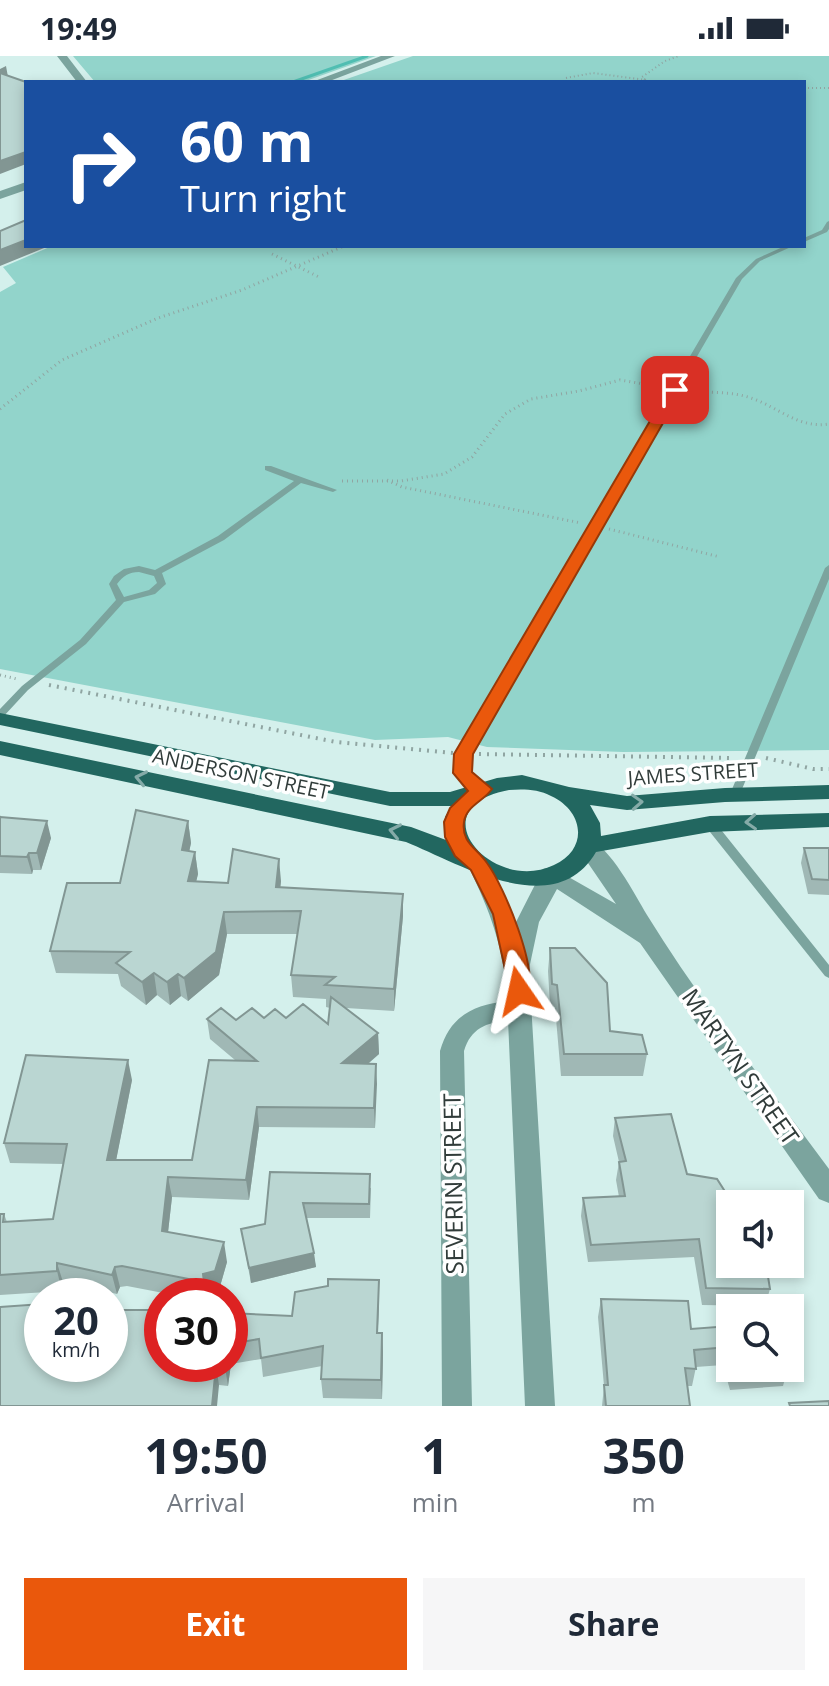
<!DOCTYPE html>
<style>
body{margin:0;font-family:"Open Sans",sans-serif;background:#f6f6f7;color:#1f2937;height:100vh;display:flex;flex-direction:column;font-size:30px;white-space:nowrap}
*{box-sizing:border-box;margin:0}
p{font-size:26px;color:#747a83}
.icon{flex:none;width:44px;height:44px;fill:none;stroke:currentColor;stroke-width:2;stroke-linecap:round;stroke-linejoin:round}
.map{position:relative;height:1350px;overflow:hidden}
.details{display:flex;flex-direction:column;background:#fff;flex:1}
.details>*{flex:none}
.top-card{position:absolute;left:24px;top:24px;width:782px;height:168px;border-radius:0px;box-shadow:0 4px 12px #0003;background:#1a4fa0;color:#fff;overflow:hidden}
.controls{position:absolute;left:716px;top:1134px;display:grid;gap:16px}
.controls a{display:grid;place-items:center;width:88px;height:88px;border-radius:0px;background:#fff;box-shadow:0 4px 12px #0003;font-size:40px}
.speed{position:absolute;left:24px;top:1222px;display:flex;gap:16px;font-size:40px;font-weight:700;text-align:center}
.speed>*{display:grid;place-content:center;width:104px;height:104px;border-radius:50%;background:#fff;box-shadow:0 4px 12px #0003;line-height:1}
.speed small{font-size:20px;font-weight:400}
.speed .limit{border:12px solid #d22;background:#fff;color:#111}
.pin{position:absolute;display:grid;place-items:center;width:68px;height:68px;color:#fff;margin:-34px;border-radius:16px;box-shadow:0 4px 12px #0006}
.me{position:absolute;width:88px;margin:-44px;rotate:349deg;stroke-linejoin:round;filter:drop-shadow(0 0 6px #0008)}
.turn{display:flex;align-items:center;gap:28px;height:168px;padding:0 24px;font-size:36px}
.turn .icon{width:104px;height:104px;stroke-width:2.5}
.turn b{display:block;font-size:56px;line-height:68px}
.eta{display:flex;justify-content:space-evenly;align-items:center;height:136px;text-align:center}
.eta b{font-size:48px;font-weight:700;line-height:56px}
.cta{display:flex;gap:16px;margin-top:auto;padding:16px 24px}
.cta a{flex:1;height:92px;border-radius:0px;background:#ea580c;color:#fff;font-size:32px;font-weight:700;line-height:92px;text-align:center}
.cta a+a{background:#f6f6f7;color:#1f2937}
.status{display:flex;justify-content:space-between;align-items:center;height:56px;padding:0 40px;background:#fff;direction:ltr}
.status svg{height:22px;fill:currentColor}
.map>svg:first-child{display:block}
.green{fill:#92d4cb}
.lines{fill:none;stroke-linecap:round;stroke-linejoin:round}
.stream{stroke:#50beb2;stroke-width:3}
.path-far2{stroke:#90a5a2;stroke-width:2;stroke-dasharray:1 3;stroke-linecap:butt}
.path-far1{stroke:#90a5a2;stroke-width:3;stroke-dasharray:1 4;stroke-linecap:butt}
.path{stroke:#90a5a2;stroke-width:4;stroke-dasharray:2 6;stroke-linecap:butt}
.service{fill:#7ba49e;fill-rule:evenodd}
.minor{fill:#7ba49e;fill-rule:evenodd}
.tertiary{fill:#7ba49e;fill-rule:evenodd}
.primary{fill:#226760;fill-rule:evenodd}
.wall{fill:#a0b8b5}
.shaded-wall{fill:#829693}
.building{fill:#bad6d2;stroke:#829693;stroke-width:2}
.oneway{stroke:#85aba8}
.route{fill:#ea580c;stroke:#983908;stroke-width:2}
.labels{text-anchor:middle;stroke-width:7;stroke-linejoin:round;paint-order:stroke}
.street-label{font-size:20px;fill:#313c3a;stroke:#fff}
.near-street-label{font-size:24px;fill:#313c3a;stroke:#fff}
</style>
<div class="status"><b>19:49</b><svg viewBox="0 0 49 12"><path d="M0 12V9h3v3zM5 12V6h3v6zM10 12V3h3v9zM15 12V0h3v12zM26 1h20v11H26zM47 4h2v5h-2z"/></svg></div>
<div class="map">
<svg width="829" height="1350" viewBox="0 0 829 1350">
<rect width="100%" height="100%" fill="#d4f0ec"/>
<!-- green -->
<path class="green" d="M73,0h303l-73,26h-208z
M413,0h416v694l-206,2 -136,-5 -39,-10 -73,3 -375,-71v-377l16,-9 -13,-16 49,-21h752v-164h-466z"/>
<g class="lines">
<!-- stream -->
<path class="stream" d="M293,26l74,-26"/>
<!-- path-far2 -->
<path class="path-far2" d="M566,22l27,-5 53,7
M648,26l-6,-5 23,-16 14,-5
M804,32h25"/>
<!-- path-far1 -->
<path class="path-far1" d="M272,198l47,23
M687,335c21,2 44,0 64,7 27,9 48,31 78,26
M0,353l62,-49 96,-42 84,-28 102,-44
M387,424l15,7 179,36
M342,425h59l43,-7 28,-17 33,-43 26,-15 48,-8 41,-11 42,7
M609,473l111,28
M0,619l17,4"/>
<!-- path -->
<path class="path" d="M49,629l287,57 118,11
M479,698l255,4
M766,702l47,11h16"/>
<!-- service -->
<path class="service" d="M829,165v8l-2,3 -23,10v-4l18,-8 5,-8z
M785,190h8l-33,15 -18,18 -269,463 -5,31 8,9 10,4 1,3 -5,4 -14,-5 -10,-15 5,-31 273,-464 20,-19z
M265,410h6l66,24 -4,2 -32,-9 -77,57 -62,33 4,11 -11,10 -31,8 -38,42 -58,46 -25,27 -3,1v-9l22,-23 58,-46 36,-40 -7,-16 5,-8 10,-7 15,-3 16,4 63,-34 76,-55 -29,-11zM139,516l15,4 3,7 -8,7 -25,7 -7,-13c6,-8 12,-12 22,-12z
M829,509v14l-89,215 -1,3h-8l-1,-3 95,-226z
M710,764l4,1 115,144v13l-4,-2 -119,-149 -1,-3 1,-3z"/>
<!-- minor -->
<path class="minor" d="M57,0h10l20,26h-10z
M588,783c22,7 47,56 59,76 54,88 121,171 182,254v34l-10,-4 -179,-256 -83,-54 -18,33 -10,47 26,437h-30l-17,-386c-22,3 -37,8 -44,31l8,355h-30l-2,-355c10,-35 33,-46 67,-50 -2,-50 -17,-91 -39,-135l3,-6h16l29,62 27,-53 8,-2 65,37 -39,-57 3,-5z"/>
<!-- tertiary -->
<path class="tertiary" d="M381,0h14l-68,26h-15z
M26,126v8l-26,9v-8z"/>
<!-- primary -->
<path class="primary" d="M0,657l390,79h60l47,-14 25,-3 47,12 58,9 98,-8 104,-3v14l-104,3 -98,8 -37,-5 10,18 1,13 109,-20 119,-3v14l-119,5 -114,20c-41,71 -138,11 -190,-10l-406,-87v-14l411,86 35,13 -1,-23 7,-11h-62l-390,-81zM509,734c14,-1 29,-1 42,6 33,15 38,53 3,69 -62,30 -138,-58 -45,-75z"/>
</g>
<!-- wall -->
<path class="wall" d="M0,759l1,2 50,21 -10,32h-8l-1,4 -32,-1z
M188,765l3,22 -2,8 6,1 3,22 -2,7 32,2 53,-2 -1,7 123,28 -9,95 -48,-3 32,25 1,21 -11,10h8l-1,64 -116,-1 -10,73 -77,-3 -4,35 59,30 -8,28 -13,3 1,3h-28l-52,-10 -7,1 -3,7 -54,-12 -1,9 -62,4v-81h4l3,8 46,-3 11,-55 -54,-1 -6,-20 128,-63 -16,80h76l43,-100 -25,-21 -3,-20 29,1 50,-2 42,6 2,-16 -4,-1v-8l-33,-2 -2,-22 7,-41h-71l-8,41 -31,26 -7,-5 -11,9 -13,-10 -11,10 -25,-19 -3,-12 -62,-1 -6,-22 70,-68z
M804,792h25v47l-21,-1 -7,-31z
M550,892l60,83 37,23 -4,22h-82l-6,-69 -5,-1 -2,-35z
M615,1062l72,56 83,115 -5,17 -63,-1 -8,-48 -106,5 -7,-46 2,-18 36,-1 -3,-17 3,-18 -6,-26z
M270,1116l101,16 -1,30h-64l10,49 -65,16 -10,-54 24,-5z
M379,1224l-1,53h4l1,19 -1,47 -59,-1 -2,-19 1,-13 -59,11 -2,-18 -30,5 -3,22 -186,-22h188v-51l62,3z
M601,1243l90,30 39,-3v42h58l-5,18 -53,4 -7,-25 -27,2 -4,19h-5l3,20h-88l2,-20 -6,-69z"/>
<!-- shaded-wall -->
<path class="shaded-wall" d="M6,10l2,11 -8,4v-12z
M26,96v12l-26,10v-13z
M26,184v6h23l-49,20v-16z
M47,765l4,17 -10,32 -4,-17z
M188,765l3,22 -6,29 -3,-22z
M195,796l3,22 -7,29 -3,-22z
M29,797l4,17 -1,4 -5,-17z
M279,803l2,22 -3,29 -2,-23z
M403,838v22l-9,95v-22z
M224,856l3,22 -8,41 -31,26 -4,-23z
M154,917l3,22 -11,10 -4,-23z
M178,918l3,22 -11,9 -3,-23z
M378,977l1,21 -35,30 -2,-21z
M128,1004l4,20 -20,101 -5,-21z
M376,1008l1,20 -2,44 -1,-20z
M257,1051l2,20 -10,73 -3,-20z
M168,1121l4,20 -6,53 -4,-19z
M224,1186l3,20 -8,28 -13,3 1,3 -4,-22z
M314,1197l2,14 -65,16 -2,-15z
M57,1207l6,19 -1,9 -5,-20z
M115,1211l5,20 -3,7 -5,-19z
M379,1224v20l-2,52v-19z
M382,1277l1,19 -1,47 -1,-19z
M230,1300l1,8 -3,22 -3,-19v-3h5z
M216,1310l3,19 -2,21h-5z"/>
<!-- building -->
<path class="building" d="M0,17l26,9v70l-26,9z
M26,164v20l-26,10v-19z
M136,754l52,11 -6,29 13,2 -7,29 40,2 5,-34 46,10 -3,28 127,7 -9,95 -69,-4 10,-8 -44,-2 10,-64 -77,1 -8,40 -32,26 -6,-4 -11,8 -13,-9 -12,9 -26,-19 14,-11 -80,-1 17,-68h53z
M0,761l47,4 -10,32h-8l-2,4 -27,-1z
M804,792h25v32l-17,-1z
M550,892h25l32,35 3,48 32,4 5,19h-83l-7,-69 -5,-1z
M331,941l47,36 -36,30 34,1 -2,44 -117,-1 -11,73 -78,-3 -6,54 62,11 -9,29 -12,3 1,8 -82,-16 -7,1 -3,8 -55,-12v8l-57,4v-61h4l-1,8 50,-3 14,-75 -63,-1 22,-88 102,5 -21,100h85l17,-100 48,1 -50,-42 14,-11 15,12 16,-12 12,10 11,-9 11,9 17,-14 25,20z
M671,1058l16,60 30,5 16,25h-3v60h36l4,25 -64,-1 -7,-49 -108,6 -8,-47 42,-2 -6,-34 7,-1 -11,-43z
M270,1116l100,2 -1,30 -66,-1 11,50 -65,15 -8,-39 24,-5z
M328,1223l51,1 -2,53h5l-1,47 -60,-1 2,-33 -62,12 -2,-19 -29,5v-31l62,3 3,-24 33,-6z
M601,1243l87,2 3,28 39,-3v29l-2,-8 -34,3 2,19 -11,-1 5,38h-84l-2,-21h4z
M42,1248v60h68v-54h52v54h63v3l-9,-1 -4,40h-212v-99z
M733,1312h55l1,1 -54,4z
M829,1345v5h-39l-1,-3z"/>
<!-- one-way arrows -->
<defs><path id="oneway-chevron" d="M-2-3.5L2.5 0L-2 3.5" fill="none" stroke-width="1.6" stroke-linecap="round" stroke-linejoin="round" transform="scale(2)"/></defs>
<g class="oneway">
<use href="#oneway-chevron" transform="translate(141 722) rotate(-168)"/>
<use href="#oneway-chevron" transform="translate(637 746) rotate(-3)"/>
<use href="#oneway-chevron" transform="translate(751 766) rotate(177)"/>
<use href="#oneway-chevron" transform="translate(395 775) rotate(-168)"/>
</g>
<!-- route -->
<path class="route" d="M670,331l12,3 -209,364 -1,18 20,17c-8,12 -26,17 -28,33 -3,21 13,26 23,41 17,23 53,109 40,134l-8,3 -8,-3 -18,-83 -22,-44 -16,-14 -10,-19 -1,-15 6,-14 18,-17 -15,-18 1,-19z"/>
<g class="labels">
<!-- street labels -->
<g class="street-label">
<text transform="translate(241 718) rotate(12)" y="7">ANDERSON STREET</text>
<text transform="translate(693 718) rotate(-4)" y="7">JAMES STREET</text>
</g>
<!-- near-street labels -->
<g class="near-street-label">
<text transform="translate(740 1011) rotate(55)" y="8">MARTYN STREET</text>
<text transform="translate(454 1128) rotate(-91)" y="8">SEVERIN STREET</text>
</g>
</g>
</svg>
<div class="controls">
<a><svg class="icon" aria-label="sound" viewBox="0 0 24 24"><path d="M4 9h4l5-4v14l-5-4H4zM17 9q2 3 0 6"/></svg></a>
<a><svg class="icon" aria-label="search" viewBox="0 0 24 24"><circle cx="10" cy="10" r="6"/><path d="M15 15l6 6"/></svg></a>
</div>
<div class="speed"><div>20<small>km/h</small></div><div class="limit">30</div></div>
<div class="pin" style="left:675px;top:334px;background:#d93025"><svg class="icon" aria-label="arrive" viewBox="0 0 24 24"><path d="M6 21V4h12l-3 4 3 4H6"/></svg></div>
<svg class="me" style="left:519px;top:935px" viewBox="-20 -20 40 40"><path d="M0-17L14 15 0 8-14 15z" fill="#ea580c" stroke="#fff" stroke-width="4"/></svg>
<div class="top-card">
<div class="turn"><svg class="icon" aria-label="right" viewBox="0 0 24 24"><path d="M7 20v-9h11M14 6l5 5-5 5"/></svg><div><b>60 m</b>Turn right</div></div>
</div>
</div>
<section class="details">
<div class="eta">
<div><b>19:50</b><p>Arrival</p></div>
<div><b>1</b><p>min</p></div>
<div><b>350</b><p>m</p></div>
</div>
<div class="cta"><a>Exit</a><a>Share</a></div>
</section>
